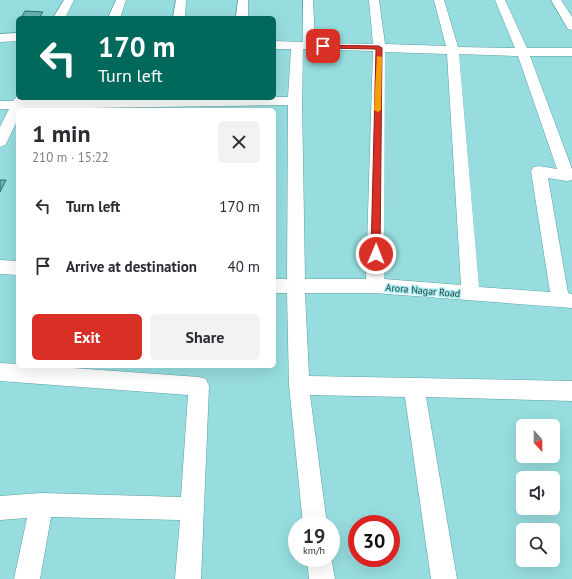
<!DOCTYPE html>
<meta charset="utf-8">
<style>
body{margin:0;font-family:"PT Sans",sans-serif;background:#f2f2f3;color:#2b2b33;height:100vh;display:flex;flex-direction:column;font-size:15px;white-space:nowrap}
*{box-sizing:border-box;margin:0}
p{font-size:13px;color:#7c7c81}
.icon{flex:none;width:22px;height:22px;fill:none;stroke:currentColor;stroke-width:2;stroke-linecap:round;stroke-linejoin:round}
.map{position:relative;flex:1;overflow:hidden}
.panel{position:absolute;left:16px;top:108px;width:260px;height:260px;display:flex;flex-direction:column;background:#fff;border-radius:6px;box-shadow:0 4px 16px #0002}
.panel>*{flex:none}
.banner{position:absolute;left:16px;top:16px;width:260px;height:84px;border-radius:6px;box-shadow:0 4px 16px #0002;background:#00695c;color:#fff;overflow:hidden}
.needle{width:26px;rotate:159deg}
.controls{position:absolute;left:516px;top:419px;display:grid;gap:8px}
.controls a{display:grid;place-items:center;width:44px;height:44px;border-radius:6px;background:#fff;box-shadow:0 4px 16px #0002;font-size:20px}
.speed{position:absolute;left:288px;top:515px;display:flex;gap:8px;font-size:20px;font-weight:700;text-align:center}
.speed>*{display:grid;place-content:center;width:52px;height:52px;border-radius:50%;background:#fff;box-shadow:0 4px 16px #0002;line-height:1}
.speed small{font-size:10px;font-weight:400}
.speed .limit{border:6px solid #d22;background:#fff;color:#111}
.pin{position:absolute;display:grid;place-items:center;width:34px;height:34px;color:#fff;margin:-17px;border-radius:8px;box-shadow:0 2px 6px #0006}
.me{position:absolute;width:44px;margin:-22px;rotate:1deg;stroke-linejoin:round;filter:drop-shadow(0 0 3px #0008)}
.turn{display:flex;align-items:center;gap:14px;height:84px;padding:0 16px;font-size:18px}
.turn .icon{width:52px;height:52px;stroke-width:2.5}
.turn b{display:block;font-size:28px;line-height:34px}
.round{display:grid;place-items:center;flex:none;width:42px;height:42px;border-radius:6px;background:#f2f2f3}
.headline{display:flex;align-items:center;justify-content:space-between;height:68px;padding:0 16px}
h1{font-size:24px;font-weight:700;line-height:30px}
.primary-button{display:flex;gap:8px;margin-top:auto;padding:8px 16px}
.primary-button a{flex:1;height:46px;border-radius:6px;background:#d93025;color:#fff;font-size:16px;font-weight:700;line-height:46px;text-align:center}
.primary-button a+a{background:#f2f2f3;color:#2b2b33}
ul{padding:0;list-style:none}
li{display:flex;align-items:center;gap:12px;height:60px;padding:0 16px}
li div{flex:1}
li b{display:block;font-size:15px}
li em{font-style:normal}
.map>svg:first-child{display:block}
.building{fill:#6db2b5;stroke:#287073}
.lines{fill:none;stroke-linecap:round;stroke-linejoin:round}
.minor-casing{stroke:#5ca1a4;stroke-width:1}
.minor{fill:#fff;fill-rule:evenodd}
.route{fill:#d93025;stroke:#8d1f18}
.slow{fill:#f59e0b}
.labels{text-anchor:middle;stroke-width:3;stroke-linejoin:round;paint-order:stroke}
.street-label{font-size:10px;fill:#234142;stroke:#a3eaec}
</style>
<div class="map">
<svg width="572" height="579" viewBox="0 0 572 579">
<rect width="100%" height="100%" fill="#97dddf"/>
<!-- building -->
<path class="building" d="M25,11l18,1 -4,6h-18z
M48,98h21l-1,4h-22z
M0,180h6l-6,12z"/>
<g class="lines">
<!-- minor casing -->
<g class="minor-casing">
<path id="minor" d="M64,0h10l-9,18h-12z
M116,0h10l-6,18h-12z
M176,0h10l-1,18h-12z
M238,0h10v18h-12z
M303,0h10l2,43 58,1 -4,-44h10l6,44 61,2 -12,-46h10l14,47 57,1 -20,-48h10l22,48h45v8h-42l42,113v11l-5,1 -19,-3 20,115 4,1v14l-197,-15h-70l4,83 263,5v20l-146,-4 31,182h-26l-26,-182 -95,-2 17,129h-24l-14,-139 -2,-92h-13v-14h13l1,-174 -265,4 -5,1v9l-11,23 -2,3 -5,2v-20l9,-18h-9v-8h13l5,-6v3h10l-1,2 261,-3 3,-48h-17v-8l29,1zM303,49l70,2 -7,228h-61l-3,-178zM385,52l62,2 14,231 -77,-6zM459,54l59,2 39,113 -18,-3 -5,1 -3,4 19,121 -71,-5z
M551,0h10l11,17v13l-4,-1z
M18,33v8l-18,1v-8z
M0,260l18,1v14l-18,-1z
M0,363l18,1v2h27l154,11 7,2 3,7 -8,193h-26l5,-59 -129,-3 -11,62h-26l13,-61 -27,2v-24l41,-3 140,4 7,-102 -188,-14z
M331,557l4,22h-26l-2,-21z"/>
</g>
<!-- minor -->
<use href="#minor" class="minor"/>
</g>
<!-- route -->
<path class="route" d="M321,45l58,1 3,2 -2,206 -4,4 -5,-4 5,-205 -53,-1h-2z"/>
<!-- slow -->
<path class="slow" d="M377,56l5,1 -1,53 -3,2 -4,-2z"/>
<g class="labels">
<!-- street labels -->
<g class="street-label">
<text transform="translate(423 290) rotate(5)" y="4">Arora Nagar Road</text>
</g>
</g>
</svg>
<div class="controls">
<a><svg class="needle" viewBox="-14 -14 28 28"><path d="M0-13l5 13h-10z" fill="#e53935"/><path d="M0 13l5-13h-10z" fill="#7c7c81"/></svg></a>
<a><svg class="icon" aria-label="sound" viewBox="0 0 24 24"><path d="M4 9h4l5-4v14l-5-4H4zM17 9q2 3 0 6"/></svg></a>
<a><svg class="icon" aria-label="search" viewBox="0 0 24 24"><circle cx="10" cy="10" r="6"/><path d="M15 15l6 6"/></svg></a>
</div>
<div class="speed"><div>19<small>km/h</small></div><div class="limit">30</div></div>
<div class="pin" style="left:323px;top:46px;background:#d93025"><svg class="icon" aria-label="arrive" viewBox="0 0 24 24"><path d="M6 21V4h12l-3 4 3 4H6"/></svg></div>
<svg class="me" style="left:376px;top:254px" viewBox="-20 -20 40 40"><circle r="17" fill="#d93025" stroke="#fff" stroke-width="3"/><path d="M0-11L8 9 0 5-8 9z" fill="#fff"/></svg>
<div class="banner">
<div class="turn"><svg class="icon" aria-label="left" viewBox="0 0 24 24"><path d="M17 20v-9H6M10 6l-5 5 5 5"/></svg><div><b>170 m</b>Turn left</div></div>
</div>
<section class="panel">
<div class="headline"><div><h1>1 min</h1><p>210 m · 15:22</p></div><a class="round"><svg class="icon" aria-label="close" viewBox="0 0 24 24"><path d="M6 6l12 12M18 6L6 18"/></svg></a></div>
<ul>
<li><svg class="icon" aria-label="left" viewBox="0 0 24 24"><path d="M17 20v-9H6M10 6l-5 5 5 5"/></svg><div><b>Turn left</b></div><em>170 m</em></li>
<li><svg class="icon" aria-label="arrive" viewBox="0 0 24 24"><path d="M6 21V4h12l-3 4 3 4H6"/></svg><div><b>Arrive at destination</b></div><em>40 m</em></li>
</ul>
<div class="primary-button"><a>Exit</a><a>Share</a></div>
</section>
</div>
